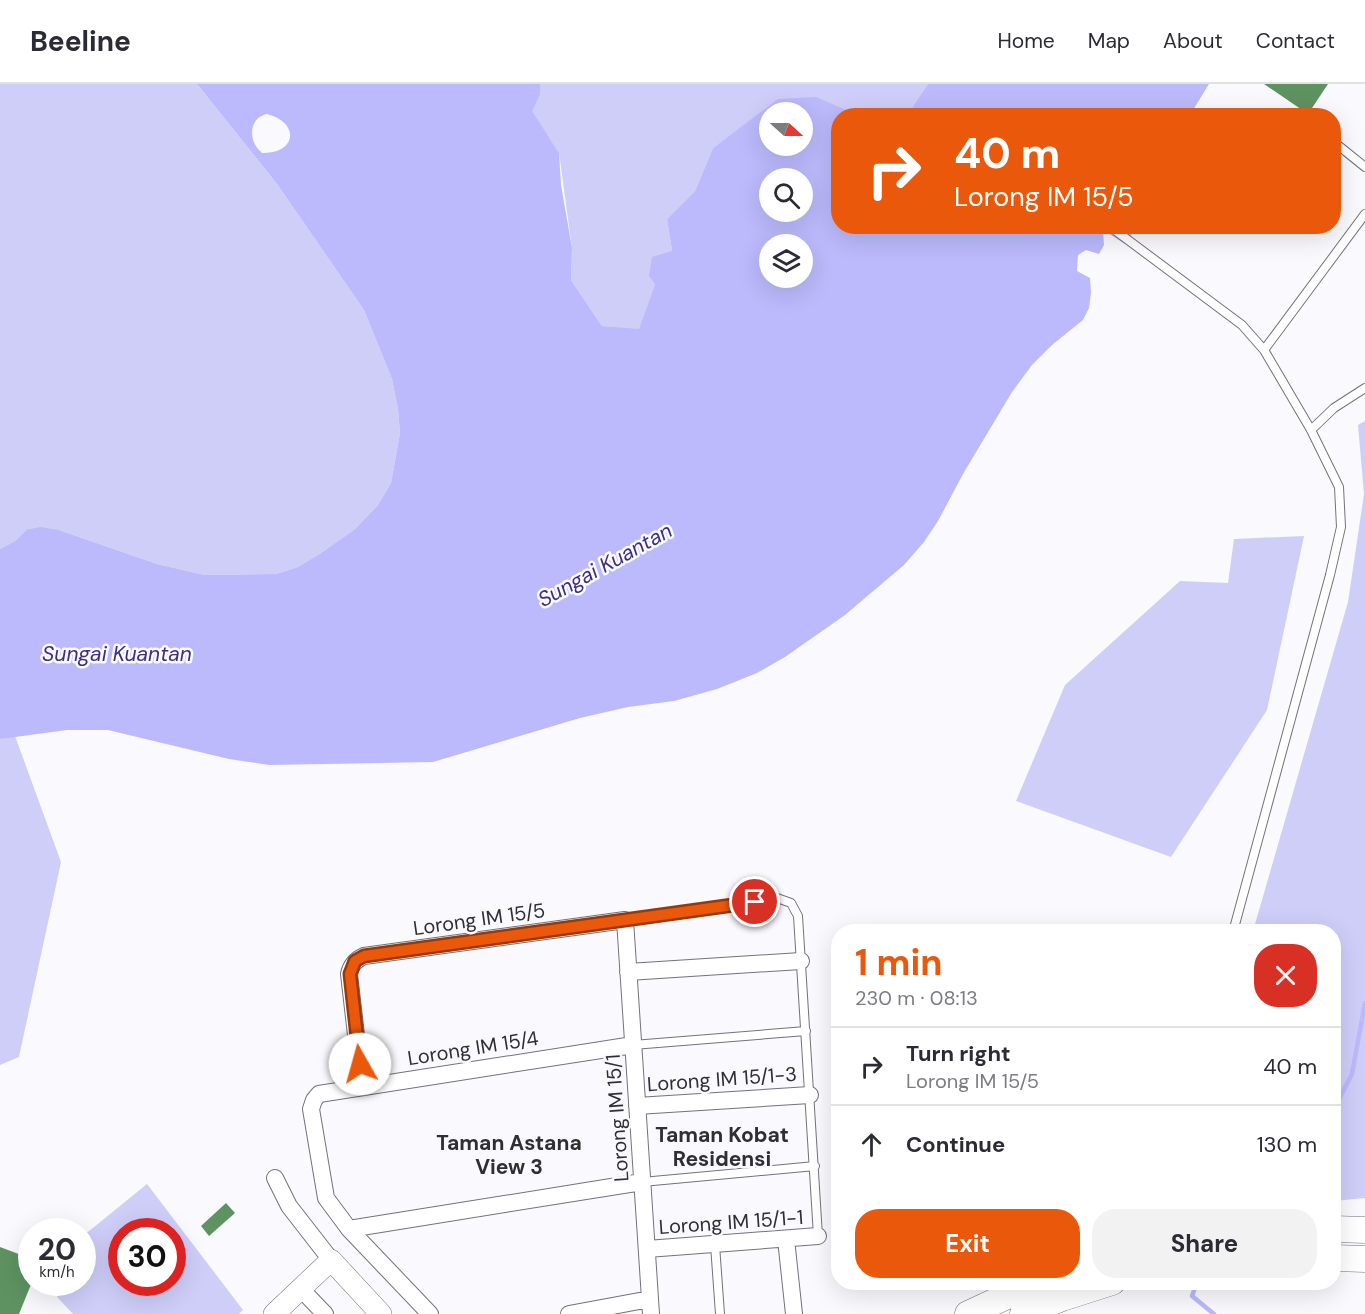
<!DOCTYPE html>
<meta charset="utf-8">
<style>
body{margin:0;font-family:"DM Sans",sans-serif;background:#f2f2f3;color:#2b2b33;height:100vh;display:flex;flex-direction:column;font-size:22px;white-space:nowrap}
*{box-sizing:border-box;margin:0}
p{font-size:20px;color:#7c7c81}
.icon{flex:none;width:33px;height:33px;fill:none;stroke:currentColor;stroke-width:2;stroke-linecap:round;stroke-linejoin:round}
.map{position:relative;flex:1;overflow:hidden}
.panel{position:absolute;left:831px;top:840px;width:510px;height:366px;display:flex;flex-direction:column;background:#fff;border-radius:24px;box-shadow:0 6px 24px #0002}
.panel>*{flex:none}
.guide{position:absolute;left:831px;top:24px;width:510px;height:126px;border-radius:24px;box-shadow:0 6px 24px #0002;background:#ea580c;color:#fff;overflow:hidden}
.needle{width:39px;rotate:111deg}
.tools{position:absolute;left:759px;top:18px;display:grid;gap:12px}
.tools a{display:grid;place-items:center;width:54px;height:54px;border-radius:50%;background:#fff;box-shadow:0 6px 24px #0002;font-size:30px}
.speed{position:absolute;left:18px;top:1134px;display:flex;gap:12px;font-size:30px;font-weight:700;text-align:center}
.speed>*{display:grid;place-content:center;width:78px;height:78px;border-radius:50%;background:#fff;box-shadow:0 6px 24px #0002;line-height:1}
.speed small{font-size:15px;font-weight:400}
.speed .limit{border:9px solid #d22;background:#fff;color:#111}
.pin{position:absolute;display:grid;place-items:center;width:51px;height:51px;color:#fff;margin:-26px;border:3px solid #fff;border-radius:50%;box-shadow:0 2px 6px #0007}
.me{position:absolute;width:66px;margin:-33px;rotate:353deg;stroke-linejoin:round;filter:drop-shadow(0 0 4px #0008)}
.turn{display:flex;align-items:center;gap:21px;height:126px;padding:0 24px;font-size:27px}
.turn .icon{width:78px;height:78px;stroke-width:2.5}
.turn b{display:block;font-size:42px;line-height:51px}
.round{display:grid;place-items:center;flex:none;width:63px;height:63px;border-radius:24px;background:#f2f2f3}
.head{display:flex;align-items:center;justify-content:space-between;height:102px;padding:0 24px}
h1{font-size:36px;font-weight:700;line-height:45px;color:#ea580c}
.action{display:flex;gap:12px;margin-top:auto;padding:12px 24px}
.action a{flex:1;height:69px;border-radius:24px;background:#ea580c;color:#fff;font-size:24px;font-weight:700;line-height:69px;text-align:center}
.action a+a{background:#f2f2f3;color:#2b2b33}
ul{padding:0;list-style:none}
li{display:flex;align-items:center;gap:18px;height:78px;padding:0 24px;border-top:2px solid #e1e1e2}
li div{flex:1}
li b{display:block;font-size:22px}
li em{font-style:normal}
header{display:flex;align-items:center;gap:36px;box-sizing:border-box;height:84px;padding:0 30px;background:#fff;border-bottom:2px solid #e1e1e2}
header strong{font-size:28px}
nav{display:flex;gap:33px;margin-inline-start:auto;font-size:21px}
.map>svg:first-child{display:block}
.green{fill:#cfcef9;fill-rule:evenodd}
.water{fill:#bcb9fc;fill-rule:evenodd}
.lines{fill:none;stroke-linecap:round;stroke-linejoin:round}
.stream{stroke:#bcb9fc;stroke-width:4.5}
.building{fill:#5e9361}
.service-casing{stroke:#72727c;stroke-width:10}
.minor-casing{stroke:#72727c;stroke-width:18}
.tertiary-casing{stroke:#72727c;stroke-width:22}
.primary-casing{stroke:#72727c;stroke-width:27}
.service{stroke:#fff;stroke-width:8}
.minor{stroke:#fff;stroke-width:16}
.tertiary{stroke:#fff;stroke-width:21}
.primary{stroke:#fff;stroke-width:26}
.route-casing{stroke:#983908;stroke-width:15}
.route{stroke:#ea580c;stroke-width:10}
.labels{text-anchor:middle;stroke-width:5;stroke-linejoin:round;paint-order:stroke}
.street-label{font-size:20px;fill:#2f2f33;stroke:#f9f9fe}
.water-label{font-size:21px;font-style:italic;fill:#3c2f7c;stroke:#f9f9fe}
.neighbourhood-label{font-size:21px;font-weight:bold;fill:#2f2f33;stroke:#f9f9fe}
</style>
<header>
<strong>Beeline</strong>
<nav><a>Home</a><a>Map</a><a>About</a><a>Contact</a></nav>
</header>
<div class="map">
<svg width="1365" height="1230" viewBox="0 0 1365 1230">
<rect width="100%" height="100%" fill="#f9f9fe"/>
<!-- green -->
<path class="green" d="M0,0h197l80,100 87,126 28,69 6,30 2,24 -9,50 -13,22 -23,24 -34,24 -23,14 -22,7 -71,1 -48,-11 -98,-34h-33l-11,11 -15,8z
M540,0h388l-15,22 -2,9h-57l-1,-2 -75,-13 -65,48 -18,43 -28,28 5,32 -17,33 -16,46 -37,-4 -31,-46 1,-32 -13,-95 -28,-42 9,-16z
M1365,337v777l-31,3v-269l-81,-1 95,-329 16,-108 -6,-69z
M1304,452l-37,174 -96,147 -155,-56 49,-116 115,-104 48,2 6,-44z
M15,652l46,126 -42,195 -19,8v-326z
M147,1100l96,126 -4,4h-166l-16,-17 6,-14 19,-1 1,-46zM122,1148h50v50h-50z"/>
<!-- water -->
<path class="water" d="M197,0h343v11l-8,16 27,42 2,32 11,63 -1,32 31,46 37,3 16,-45 -6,-8 3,-19 20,-6 -5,-32 28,-28 18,-43 65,-49 38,-2 37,16 1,2 -16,1v110l299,1 -12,17 -22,-14 1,15 -5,9 -13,-4 -8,5 -1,16 13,7 1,15 -2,15 -6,12 -31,25 -20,20 -20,27 -49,82 -25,47 -14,21 -20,23 -59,50 -60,42 -28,16 -40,16 -43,12 -46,6 -48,11 -147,44 -164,3 -40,-6 -121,-29h-41l-67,9v-190l15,-8 11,-11 14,-3 19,3 98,34 48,11 71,-1 22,-7 23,-14 34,-24 23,-24 13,-22 9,-50 -2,-24 -6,-30 -28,-69 -87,-126zM770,28h32v34h-32zM267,30c33,8 30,40 -5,39 -14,-11 -14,-35 5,-39zM770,94h32v34h-32zM770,160h32v34h-32z
M928,0h281l-19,31h-279l2,-9z"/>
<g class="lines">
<!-- stream -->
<path class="stream" d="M1334,1025l18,-35 13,-71
M1197,1198l-5,14 22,18"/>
</g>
<!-- building -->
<path class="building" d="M1264,0h64l-20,30z
M226,1119l9,10 -26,23 -8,-10z
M0,1163l32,12v23l-13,32h-19z"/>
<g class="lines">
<!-- service casing -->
<g class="service-casing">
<path id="service" d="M1334,58l31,25
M1119,142l-3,5 126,94 22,25 47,80 28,57 2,40 -11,48 -97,357
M1264,266l101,-136
M1311,346l23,-22 31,-20
M625,836l152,-22 14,5 7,13 20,320
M633,961l173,-14
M642,1098l173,-16
M715,1161l5,69"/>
</g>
<!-- minor casing -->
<g class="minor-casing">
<path id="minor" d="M628,888l173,-11
M362,1003l-13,-113c2,-9 6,-14 15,-18l261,-36 26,394
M637,1022l173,-11
M275,1094l14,28 42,54
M349,1145l293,-47
M786,1155l8,75
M647,1165l171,-13
M301,1205l24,25
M430,1230l-81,-85 -23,-31 -15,-89 3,-9 5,-6 314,-49
M569,1230l81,-15"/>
</g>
<!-- tertiary casing -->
<g class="tertiary-casing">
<path id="tertiary" d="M274,1230l57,-54 50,54"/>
</g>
<!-- primary casing -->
<g class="primary-casing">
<path id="primary" d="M1334,1145l31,1
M1334,1174l31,1
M968,1230l69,-32
M1023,1230l39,-16 50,-16"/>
</g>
<!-- service -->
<use href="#service" class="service"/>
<!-- minor -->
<use href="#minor" class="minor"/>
<!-- tertiary -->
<use href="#tertiary" class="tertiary"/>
<!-- primary -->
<use href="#primary" class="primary"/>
</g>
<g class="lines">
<!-- route casing -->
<g class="route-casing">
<path id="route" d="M360,980l-10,-90 5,-13 9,-5 391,-54"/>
</g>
<!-- route -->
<use href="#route" class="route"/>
</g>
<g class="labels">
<!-- street labels -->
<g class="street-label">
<text transform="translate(479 835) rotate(-8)" y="7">Lorong IM 15/5</text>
<text transform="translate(473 964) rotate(-9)" y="7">Lorong IM 15/4</text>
<text transform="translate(722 995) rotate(-4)" y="7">Lorong IM 15/1-3</text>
<text transform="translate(617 1034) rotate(-94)" y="7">Lorong IM 15/1</text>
<text transform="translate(731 1138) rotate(-4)" y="7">Lorong IM 15/1-1</text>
</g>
<!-- water labels -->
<g class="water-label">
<text transform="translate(605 481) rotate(-29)" y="7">Sungai Kuantan</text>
<text x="117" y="577">Sungai Kuantan</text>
</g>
<!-- neighbourhood labels -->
<g class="neighbourhood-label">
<text x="722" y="1058">Taman Kobat<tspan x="722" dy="24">Residensi</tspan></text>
<text x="509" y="1066">Taman Astana<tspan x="509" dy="24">View 3</tspan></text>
</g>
</g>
</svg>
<div class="tools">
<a><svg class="needle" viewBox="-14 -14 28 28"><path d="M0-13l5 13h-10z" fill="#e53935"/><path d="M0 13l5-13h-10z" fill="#7c7c81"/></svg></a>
<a><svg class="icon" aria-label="search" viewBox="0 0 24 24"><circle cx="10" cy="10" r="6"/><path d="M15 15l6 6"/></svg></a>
<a><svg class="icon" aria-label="layers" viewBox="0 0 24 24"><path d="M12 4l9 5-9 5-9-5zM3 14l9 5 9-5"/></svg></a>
</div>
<div class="speed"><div>20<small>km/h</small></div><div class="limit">30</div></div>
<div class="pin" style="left:755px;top:818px;background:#d93025"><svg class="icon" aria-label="arrive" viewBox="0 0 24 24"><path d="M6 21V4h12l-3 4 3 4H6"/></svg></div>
<svg class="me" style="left:360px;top:980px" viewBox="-20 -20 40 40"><circle r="19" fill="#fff"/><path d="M0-13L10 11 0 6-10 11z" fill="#ea580c"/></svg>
<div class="guide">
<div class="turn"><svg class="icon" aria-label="right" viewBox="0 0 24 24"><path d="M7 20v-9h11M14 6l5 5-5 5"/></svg><div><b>40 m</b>Lorong IM 15/5</div></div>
</div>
<section class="panel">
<div class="head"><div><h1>1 min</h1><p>230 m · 08:13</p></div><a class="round" style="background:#d93025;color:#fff"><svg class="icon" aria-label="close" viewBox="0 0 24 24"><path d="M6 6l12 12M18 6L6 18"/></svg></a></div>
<ul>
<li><svg class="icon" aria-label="right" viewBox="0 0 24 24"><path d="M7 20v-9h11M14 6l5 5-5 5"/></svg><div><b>Turn right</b><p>Lorong IM 15/5</p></div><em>40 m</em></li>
<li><svg class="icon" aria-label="ahead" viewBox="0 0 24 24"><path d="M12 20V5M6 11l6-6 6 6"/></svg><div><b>Continue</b></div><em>130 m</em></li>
</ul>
<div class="action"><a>Exit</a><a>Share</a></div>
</section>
</div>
